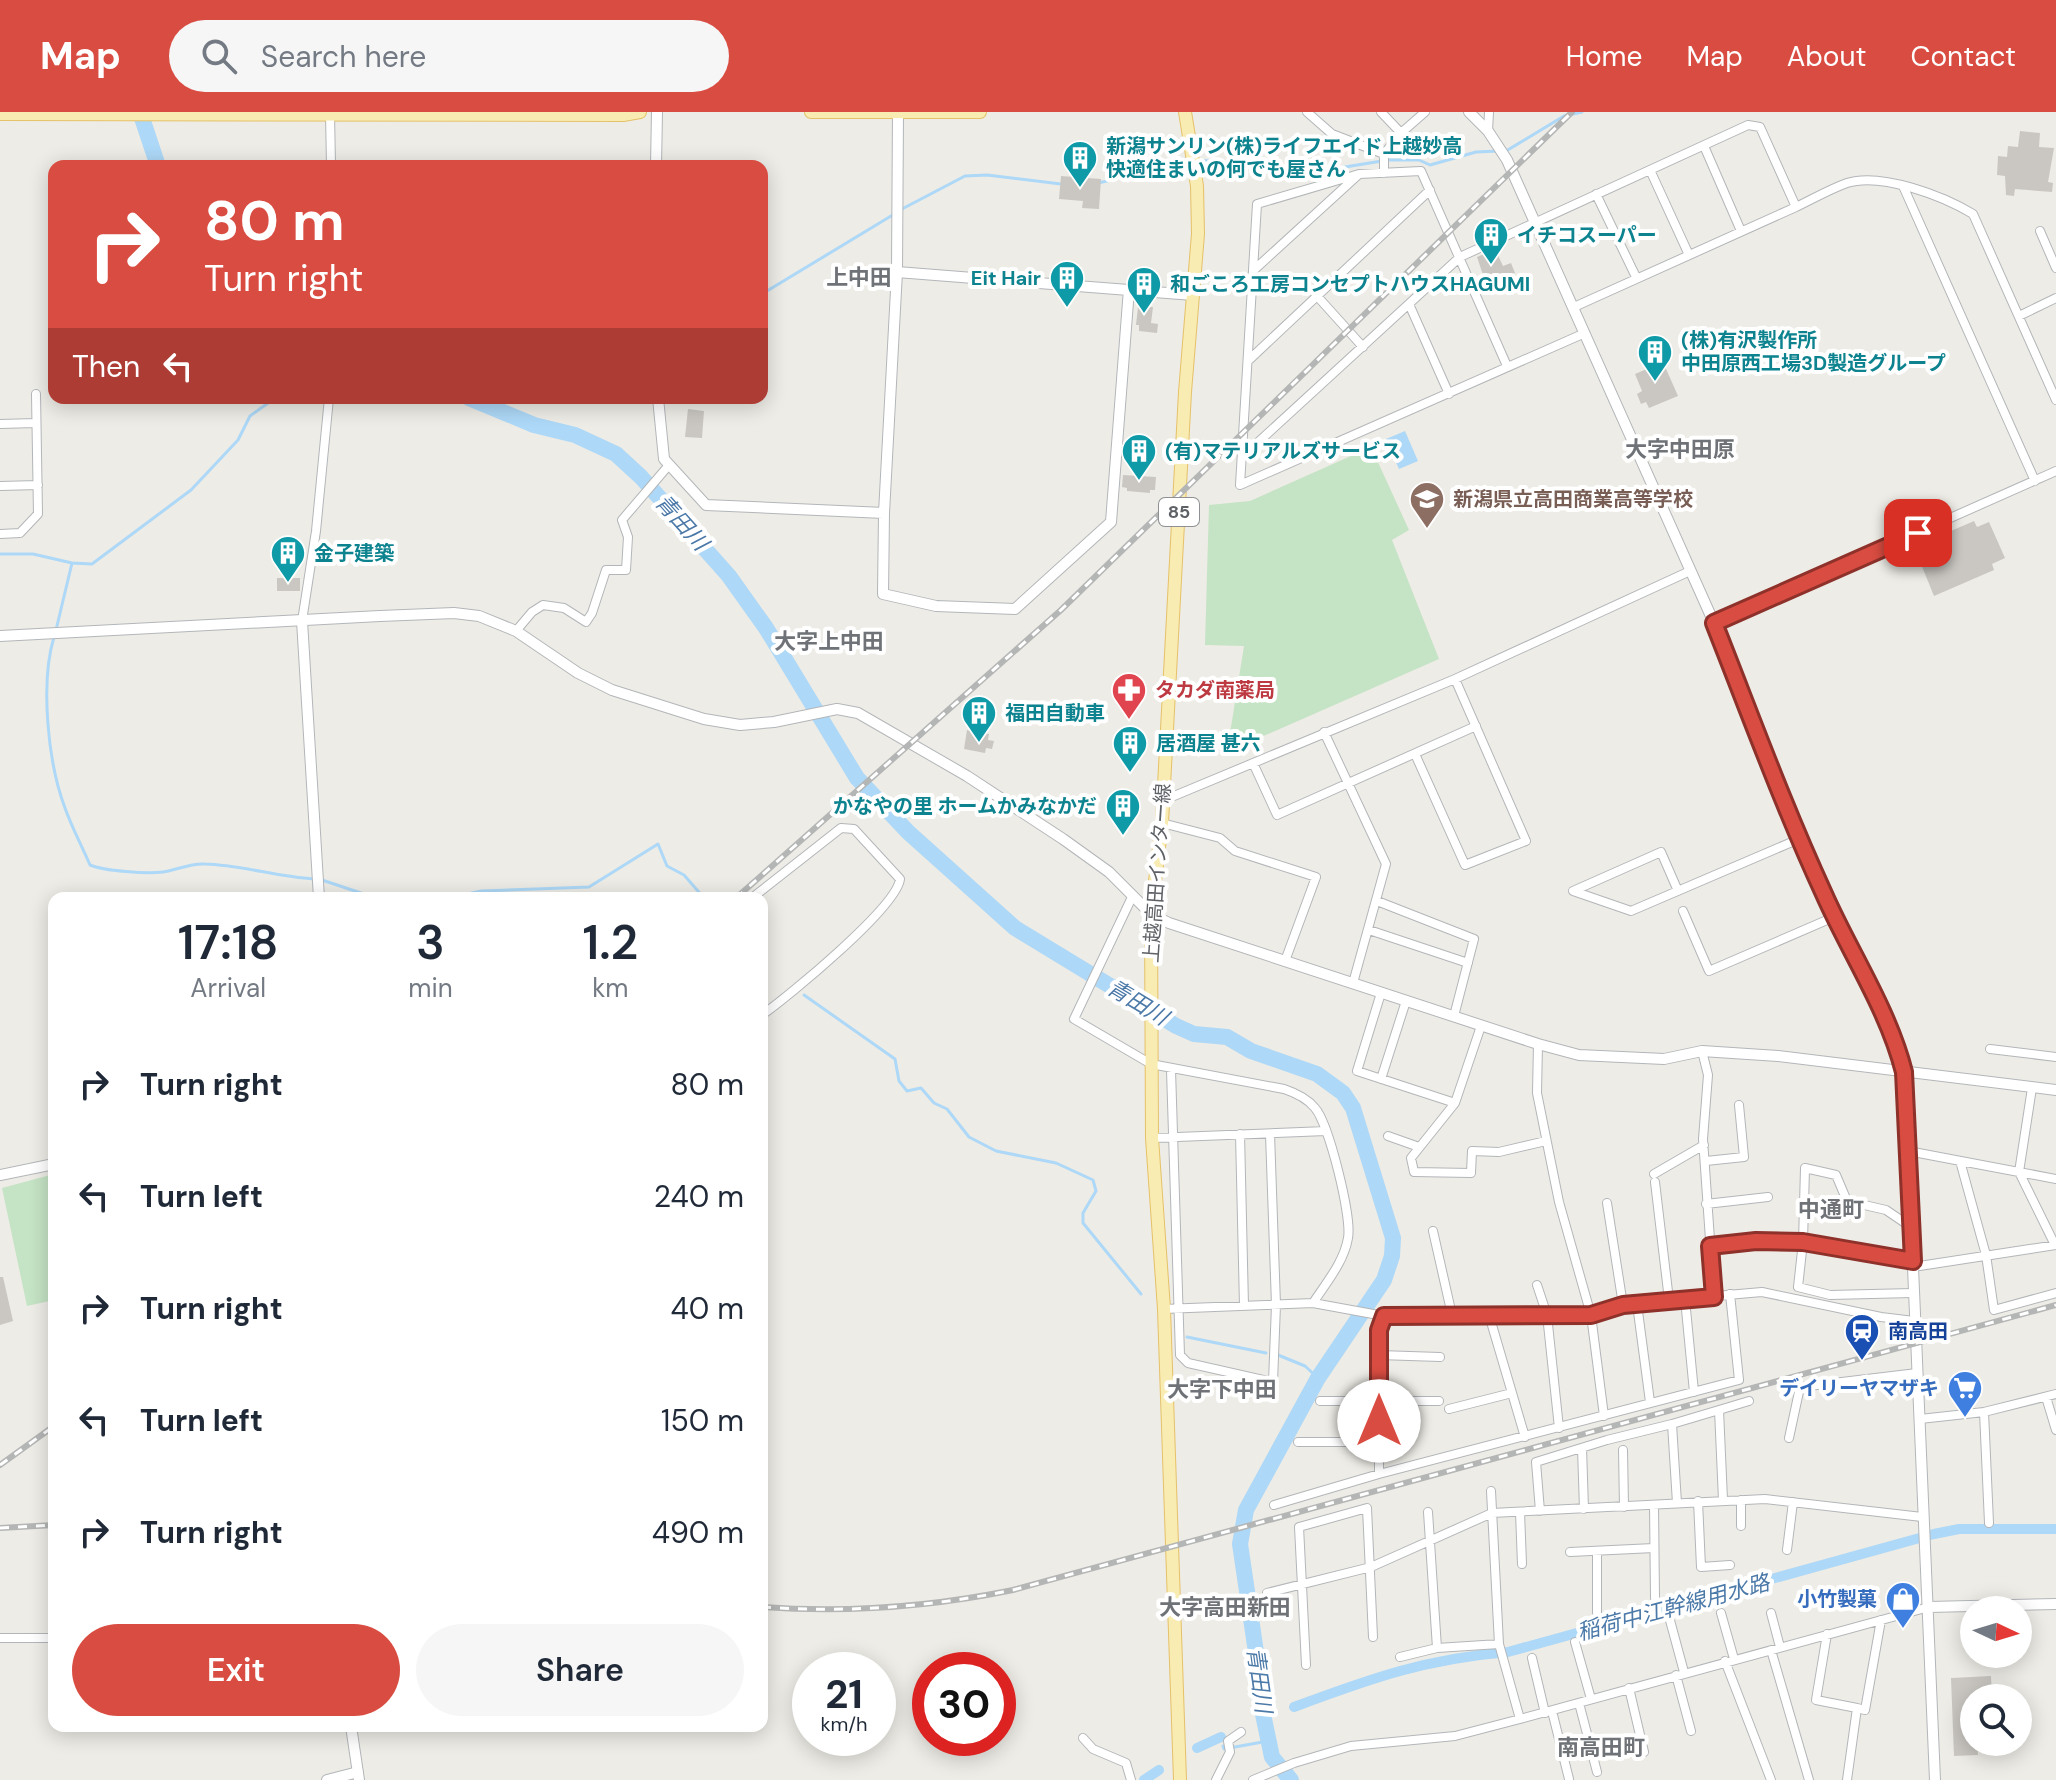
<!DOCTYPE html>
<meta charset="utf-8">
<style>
body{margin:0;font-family:"DM Sans","Noto Sans JP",sans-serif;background:#f6f6f7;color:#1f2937;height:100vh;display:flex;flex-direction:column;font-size:30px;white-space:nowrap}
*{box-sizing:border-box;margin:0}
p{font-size:26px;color:#747a83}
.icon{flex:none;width:44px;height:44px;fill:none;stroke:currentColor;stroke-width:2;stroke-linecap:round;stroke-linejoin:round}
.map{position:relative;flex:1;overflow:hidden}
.details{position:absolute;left:48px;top:780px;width:720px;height:840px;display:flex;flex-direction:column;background:#fff;border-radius:16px;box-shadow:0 4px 20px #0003}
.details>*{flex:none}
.hud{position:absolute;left:48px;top:48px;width:720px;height:244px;border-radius:16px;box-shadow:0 4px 20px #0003;background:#d94c41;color:#fff;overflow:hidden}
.needle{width:52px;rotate:94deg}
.controls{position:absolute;left:1960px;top:1484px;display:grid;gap:16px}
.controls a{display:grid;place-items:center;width:72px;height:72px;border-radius:50%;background:#fff;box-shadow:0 4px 20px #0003;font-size:40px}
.speed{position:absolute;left:792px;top:1540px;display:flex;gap:16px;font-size:40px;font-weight:700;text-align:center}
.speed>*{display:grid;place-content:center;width:104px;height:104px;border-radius:50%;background:#fff;box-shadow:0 4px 20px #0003;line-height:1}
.speed small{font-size:20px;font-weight:400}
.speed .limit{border:12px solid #d22;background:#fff;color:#111}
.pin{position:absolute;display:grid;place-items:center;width:68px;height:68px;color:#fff;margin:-34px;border-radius:16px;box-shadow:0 4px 12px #0006}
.me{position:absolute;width:88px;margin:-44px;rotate:0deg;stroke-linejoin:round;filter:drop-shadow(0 0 6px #0008)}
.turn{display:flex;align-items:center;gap:28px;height:168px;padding:0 24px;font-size:36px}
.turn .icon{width:104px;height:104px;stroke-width:2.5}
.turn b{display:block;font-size:56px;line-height:68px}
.then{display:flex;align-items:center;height:76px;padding:0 24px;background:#0003;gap:16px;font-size:30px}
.eta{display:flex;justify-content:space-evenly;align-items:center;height:136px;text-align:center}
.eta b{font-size:48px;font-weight:600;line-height:56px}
.cta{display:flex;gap:16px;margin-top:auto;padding:16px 24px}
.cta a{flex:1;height:92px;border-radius:48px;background:#d94c41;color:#fff;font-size:32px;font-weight:600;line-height:92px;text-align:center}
.cta a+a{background:#f6f6f7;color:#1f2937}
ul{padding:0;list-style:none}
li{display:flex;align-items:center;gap:24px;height:112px;padding:0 24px}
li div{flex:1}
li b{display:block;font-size:30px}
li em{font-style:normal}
header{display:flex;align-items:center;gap:48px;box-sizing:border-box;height:112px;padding:0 40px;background:#d94c41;color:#fff}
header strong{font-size:38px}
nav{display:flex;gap:44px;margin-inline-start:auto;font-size:28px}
.search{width:560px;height:72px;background:#f6f6f7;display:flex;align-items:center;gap:20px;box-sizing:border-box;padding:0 28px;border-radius:44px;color:#747a83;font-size:30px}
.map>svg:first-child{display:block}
.green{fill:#c5e3c5}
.water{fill:#add8f7}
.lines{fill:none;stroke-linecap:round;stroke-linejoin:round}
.stream{stroke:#add8f7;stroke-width:3}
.canal{stroke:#add8f7;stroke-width:10}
.river{stroke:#add8f7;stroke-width:16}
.building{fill:#cac7c2}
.minor-casing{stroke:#b3b6b9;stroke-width:10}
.tertiary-casing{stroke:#b3b6b9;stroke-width:12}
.primary-casing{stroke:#e5c169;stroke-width:14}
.minor{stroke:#fff;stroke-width:8}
.tertiary{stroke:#fff;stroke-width:10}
.primary{stroke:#f8ecb2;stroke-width:12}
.rail-casing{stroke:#b4b5b5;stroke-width:6}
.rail{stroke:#fff;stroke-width:3;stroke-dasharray:9;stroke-linecap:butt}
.route-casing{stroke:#8d312a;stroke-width:20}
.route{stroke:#d94c41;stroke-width:14}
.labels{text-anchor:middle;stroke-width:8;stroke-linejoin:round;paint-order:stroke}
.shield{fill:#fff;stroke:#8e9093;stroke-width:2}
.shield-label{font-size:18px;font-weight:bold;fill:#5e6165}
.culture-label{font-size:20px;font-weight:bold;fill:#0d838f;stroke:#fff;text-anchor:start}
.education-label{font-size:20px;font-weight:bold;fill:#785e54;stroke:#fff;text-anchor:start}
.health-label{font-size:20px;font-weight:bold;fill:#be3a42;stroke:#fff;text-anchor:start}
.street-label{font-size:20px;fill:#5e6165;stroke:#fff}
.transit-label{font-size:20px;font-weight:bold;fill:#164399;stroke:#fff;text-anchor:start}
.shop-label{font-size:20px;font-weight:bold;fill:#366cbe;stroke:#fff;text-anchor:end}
.neighbourhood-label{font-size:22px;font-weight:bold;fill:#6f7377;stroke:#fff}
.water-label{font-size:22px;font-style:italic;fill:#4b79a8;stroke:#fff}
</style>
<header>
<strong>Map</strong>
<div class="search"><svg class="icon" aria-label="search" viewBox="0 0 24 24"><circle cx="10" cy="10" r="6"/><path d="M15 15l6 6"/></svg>Search here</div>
<nav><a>Home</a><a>Map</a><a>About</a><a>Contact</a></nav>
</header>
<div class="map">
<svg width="2056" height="1668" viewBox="0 0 2056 1668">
<rect width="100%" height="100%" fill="#eeece6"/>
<!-- green -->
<path class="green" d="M1371,335l38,83 -17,10 47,119 -212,93 17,-106 -39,-1 4,-140 41,-4z
M54,1062v126l-27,6 -25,-118z"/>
<!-- water -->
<path class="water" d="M1405,319l13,30 -19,8 -13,-30z"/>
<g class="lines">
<!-- stream -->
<path class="stream" d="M1506,39l58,-35 18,-4
M1196,48l81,6 25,8 86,-14h31l11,5 46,-13 23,-1
M1097,71c32,-4 58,-26 91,-24
M902,97l63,-33 22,-1 74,9
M762,182l134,-81
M0,442h33l39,9 20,1 99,-74 47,-50 12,-24 25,-18
M56,518l16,-67
M54,525c-14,46 -6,126 11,171 7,20 17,38 25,57 14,6 57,9 73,7 14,-2 27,-9 42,-8 37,1 72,13 109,15
M322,768l42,14 29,2h66l22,-5 108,-4 69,-43 9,22 17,9 20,23
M804,883l91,64 4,22 8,10 14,-3 13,15 13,6 22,28 27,14 60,12 37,17 3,11 -13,22v10l58,71
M1187,1225l79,16
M1278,1243l27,11 13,12
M1221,1625l1,3
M1223,1634l1,3 44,-8"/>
<!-- canal -->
<path class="canal" d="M1294,1595c78,-29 131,-48 214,-55l426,-118 25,-5h97
M1197,1636l24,-11
M1144,1668l15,-10"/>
<!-- river -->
<path class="river" d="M140,0l18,54
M469,286l65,27 41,10 41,19 25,23 88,99 37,52 91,150 51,54 107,96 161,98 18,8 33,3 24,14 66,23 26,19 10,15 40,130 -1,18 -8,24 -66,98 -72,132 -6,34 17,115 3,41 12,57 19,23"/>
</g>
<!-- building -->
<path class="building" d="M2020,19l20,2 -1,14 15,1 -6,34 5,1 -1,9 -37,-3 -1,7 -8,-1 -1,-19 -8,-1 1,-19 9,1 1,-11 10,1z
M1061,64l40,3 -2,30 -17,-1 1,-7 -24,-2z
M1495,137l8,17 8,-3 4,10 -21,11 -1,-3 -7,3 -9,-27z
M1138,195h15l-2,16 7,1 -1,9 -18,-2v-6h-3z
M1663,250l15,34 -29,12 -3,-6 -5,2 -4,-10 5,-3 -7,-17z
M688,297l16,2 -2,27 -17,-1z
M1123,363l33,2 -1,13h-5v3l-23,-2v-3l-5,-1z
M1974,409l3,6 12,-5 16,36 -13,6 2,6 -60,26 -20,-49z
M277,466h23v13h-23z
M967,618l22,4 -1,6 6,1 -2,8 -6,-1 -1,5 -21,-4z
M0,1165h3l10,44 -13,4z
M1991,1564l1,22h-18v44h3l1,13 -24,1 -3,-78z"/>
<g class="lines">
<!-- minor casing -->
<g class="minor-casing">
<path id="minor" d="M1307,0l25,22 52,20v19
M1381,0l20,21 -17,21
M330,1l1,53
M1488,19l1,-19
M1401,21l24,-21
M1704,34l37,85
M1650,58l39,85
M1903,74l132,295
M1596,82l40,83
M1796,95c17,-8 34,-18 51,-24 34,-11 96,13 126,31l83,186
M2040,119l16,37
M1255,157l103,-94
M1317,184l46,51
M1409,192l40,90
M2019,204l37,-18
M1250,247l180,-169
M1507,254l-86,-195 -62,3 -102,30 -17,281 345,-152
M0,312l36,-1
M1242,345l218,-200 288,-132 12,2 36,80 -222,100
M0,374l38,-1
M0,422l20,-1 18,-19 -2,-120
M302,509l14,-90 13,-133
M1714,511l342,-152
M516,519l16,-19 11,-7 21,3 22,14 6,-9 14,-43h20l2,-33 -6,-17 47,-55
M1324,620l62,132 -33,119
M1415,642l50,111 61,-24 -71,-162
M1253,651l24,52 199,-89
M1162,689l293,-122 235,-108
M1162,711l58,15 15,13 81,26 -31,84
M1678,779l-17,-39 -88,39 58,20 168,-72
M1133,783l-59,124 77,45 133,25c12,4 23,9 31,19 14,16 37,109 33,130 -4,24 -22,45 -35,65
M752,786l89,-70 13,1 46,50c-3,28 -111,117 -138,136
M1377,789l97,38 -20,77
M1683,799l26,60 125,-54
M1369,818l99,33
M1381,881l-24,78 98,32 26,-77
M1538,932l-1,49 22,109 32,113 13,101
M1990,937l66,8
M1702,939l6,24 -5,64 11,158
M1171,958l9,285 8,8 85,19 3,-77 -6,-171
M1381,967l25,-78
M2032,976l-13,84 36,73
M1455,991l-44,55 3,14 57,1 1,-22 27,1 47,-11
M1240,1022l4,172
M1388,1024l31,11
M1152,1026l174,-7
M1908,1039l148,28
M1706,1049l38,-4 -5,-52
M1960,1049l26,94 8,55 62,-17
M1654,1062l50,-29
M1655,1070l14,118 93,-8 119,25 33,4
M1607,1091l16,102 46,-5
M1706,1092l62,-7
M1911,1115l-25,-17 -39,-9 -11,-26 -31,-7 -2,74 -5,45 32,8 83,-2
M1433,1119l19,84
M1710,1134l46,-5 47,1 110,19
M1913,1155l143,-22
M1537,1173l10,30 12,113
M1685,1187l9,93
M1637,1192l13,98
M1164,1197l149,-6 71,13 207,-1 32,-10
M1489,1203l36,122
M1379,1243l61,2
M2046,1285l10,33
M1320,1289h119
M1449,1297l63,-16
M1984,1300l5,111
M1920,1307l64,-7 72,-18
M1789,1326l11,-51 117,-14
M1298,1330h81
M1582,1336l2,61
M1623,1338l1,57
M1379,1362v-144l5,-14
M1723,1388l-4,-90 30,-9
M1741,1388v26
M1698,1389l3,66 29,-2
M1677,1391l-5,-79 47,-14
M1274,1393l105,-31 360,-94 -9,-86
M1654,1393l1,93
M1540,1399l-4,-49 71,-22 65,-16
M1428,1400l9,136 62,-4 -8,-153
M1520,1400l2,52
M1787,1438l6,-48
M1570,1440l84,-4
M1597,1440v61
M1267,1481l104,-26 121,-54 273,-14 157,18
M1668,1501l16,59
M1721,1501l13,46
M1771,1501l9,34
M1827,1522l-11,66 41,8 -10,72
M0,1526h54
M1575,1530l16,57
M1499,1532l21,75 409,-112
M1771,1538l38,130
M1400,1545l37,-9
M1532,1546l13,55
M1725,1549l46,119
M1306,1553l-7,-138 68,-19 6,129
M1676,1563l15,56
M1629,1576l15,64
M1579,1591l18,69
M1857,1596l8,2 16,-90
M1552,1599l17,68
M1083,1626l10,11 33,14 5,17
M1216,1668l14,-28 -2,-11 13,-9
M1253,1668l41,-17 57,-17 104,-10 65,-17"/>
</g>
<!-- tertiary casing -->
<g class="tertiary-casing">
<path id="tertiary" d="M898,0l-1,160 -13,241 -1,81 53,12 79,3 96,-87 18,-233
M1469,0l19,19 19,29 207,463 85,216 89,183 16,50 4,79 27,629
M656,54l1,-54
M897,160l296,23
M658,286l6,61 42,46 178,8
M302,509l17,277
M0,524l380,-20 74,-3 25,3 37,15 62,42 34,17 92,29 36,6 34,-3 63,-13 21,4 109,63 96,63 46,33 42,42 18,9 369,121 41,11 85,4 38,-8 76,5 278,34
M0,1063l54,-11
M1929,1495l127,-3
M351,1614l8,54
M327,1668l31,-8"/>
</g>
<!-- primary casing -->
<g class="primary-casing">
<path id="primary" d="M811,0h169
M0,2l623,1 17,-3
M1180,1668l-16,-471 -12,-171 -1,-224 11,-91 23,-431 13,-158 -1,-48 -12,-74"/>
</g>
<!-- minor -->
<use href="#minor" class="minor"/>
<!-- tertiary -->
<use href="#tertiary" class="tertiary"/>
<!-- primary -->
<use href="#primary" class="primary"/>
<!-- rail casing -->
<g class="rail-casing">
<path id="rail" d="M736,786l325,-288 511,-498
M0,1353l54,-39
M0,1416l54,-3
M762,1495c85,6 168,0 251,-17l1043,-285"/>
</g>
<!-- rail -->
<use href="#rail" class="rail"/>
</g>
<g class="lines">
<!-- route casing -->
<g class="route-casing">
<path id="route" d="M1379,1309v-91l5,-14 207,-1 32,-10 91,-8 -4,-51 46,-5 47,1 110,19 -9,-189c-16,-63 -54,-119 -80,-178 -41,-89 -74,-180 -110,-271l204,-90"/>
</g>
<!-- route -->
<use href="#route" class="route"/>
</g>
<!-- icons -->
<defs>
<g id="building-pin" transform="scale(1.8)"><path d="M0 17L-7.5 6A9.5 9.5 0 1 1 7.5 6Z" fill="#0f9aa8" stroke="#fff"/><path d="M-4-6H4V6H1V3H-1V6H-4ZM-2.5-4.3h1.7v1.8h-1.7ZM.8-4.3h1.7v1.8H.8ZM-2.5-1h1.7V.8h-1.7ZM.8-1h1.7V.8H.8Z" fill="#fff"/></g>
<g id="school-pin" transform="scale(1.8)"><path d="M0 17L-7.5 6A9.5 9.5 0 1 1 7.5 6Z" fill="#8d6e63" stroke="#fff"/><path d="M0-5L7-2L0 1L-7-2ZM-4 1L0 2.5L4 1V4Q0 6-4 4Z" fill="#fff"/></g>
<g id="pharmacy-pin" transform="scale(1.8)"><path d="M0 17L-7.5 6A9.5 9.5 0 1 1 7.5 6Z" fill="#e0444e" stroke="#fff"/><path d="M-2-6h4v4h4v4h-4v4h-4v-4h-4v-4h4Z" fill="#fff"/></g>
<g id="station-pin" transform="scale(1.8)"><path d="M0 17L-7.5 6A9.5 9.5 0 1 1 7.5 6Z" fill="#1a4fb4" stroke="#fff"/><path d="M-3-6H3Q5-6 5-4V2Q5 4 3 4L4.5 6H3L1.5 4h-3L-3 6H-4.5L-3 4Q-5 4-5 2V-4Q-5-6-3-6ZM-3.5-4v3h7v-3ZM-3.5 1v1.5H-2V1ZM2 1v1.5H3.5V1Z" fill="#fff"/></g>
<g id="supermarket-pin" transform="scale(1.8)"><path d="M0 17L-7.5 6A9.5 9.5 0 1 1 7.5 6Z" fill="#3f7fe0" stroke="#fff"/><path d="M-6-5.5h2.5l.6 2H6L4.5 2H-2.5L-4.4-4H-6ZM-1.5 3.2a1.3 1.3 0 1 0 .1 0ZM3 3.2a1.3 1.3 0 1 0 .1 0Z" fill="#fff"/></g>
<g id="shop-pin" transform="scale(1.8)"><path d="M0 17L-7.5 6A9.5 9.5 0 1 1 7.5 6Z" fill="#3f7fe0" stroke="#fff"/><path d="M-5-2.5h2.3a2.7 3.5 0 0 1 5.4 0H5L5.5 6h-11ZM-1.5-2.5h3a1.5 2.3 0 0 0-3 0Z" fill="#fff"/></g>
</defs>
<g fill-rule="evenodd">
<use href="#building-pin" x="1080" y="46"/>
<use href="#building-pin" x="1491" y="123"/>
<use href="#building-pin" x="1067" y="166"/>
<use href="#building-pin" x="1144" y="172"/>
<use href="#building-pin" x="1655" y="240"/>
<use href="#building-pin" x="1139" y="339"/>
<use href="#school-pin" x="1427" y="387"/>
<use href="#building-pin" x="288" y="441"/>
<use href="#pharmacy-pin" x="1129" y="578"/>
<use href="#building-pin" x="979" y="601"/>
<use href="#building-pin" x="1130" y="631"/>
<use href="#building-pin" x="1123" y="694"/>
<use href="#station-pin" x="1862" y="1219"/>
<use href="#supermarket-pin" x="1965" y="1276"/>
<use href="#shop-pin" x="1903" y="1487"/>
</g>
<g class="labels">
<!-- shield labels -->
<rect class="shield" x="1159" y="386" width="40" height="28" rx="6"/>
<g class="shield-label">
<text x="1179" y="406">85</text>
</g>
<!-- culture labels -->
<g class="culture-label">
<text x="1106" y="41">新潟サンリン(株)ライフエイド上越妙高<tspan x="1106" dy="23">快適住まいの何でも屋さん</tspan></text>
<text x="1517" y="130">イチコスーパー</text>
<text x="1041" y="173" text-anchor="end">Eit Hair</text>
<text x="1170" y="179">和ごころ工房コンセプトハウスHAGUMI</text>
<text x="1681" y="235">(株)有沢製作所<tspan x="1681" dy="23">中田原西工場3D製造グループ</tspan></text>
<text x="1165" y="346">(有)マテリアルズサービス</text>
<text x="314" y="448">金子建築</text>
<text x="1005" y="608">福田自動車</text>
<text x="1156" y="638">居酒屋 甚六</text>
<text x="1097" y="701" text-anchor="end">かなやの里 ホームかみなかだ</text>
</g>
<!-- education labels -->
<g class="education-label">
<text x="1453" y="394">新潟県立高田商業高等学校</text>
</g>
<!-- health labels -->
<g class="health-label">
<text x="1155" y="585">タカダ南薬局</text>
</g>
<!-- street labels -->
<g class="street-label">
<text transform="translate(1157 761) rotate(-86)" y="7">上越高田インター線</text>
</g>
<!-- transit labels -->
<g class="transit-label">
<text x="1888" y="1226">南高田</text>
</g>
<!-- shop labels -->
<g class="shop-label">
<text x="1939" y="1283">デイリーヤマザキ</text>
<text x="1877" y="1494">小竹製菓</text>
</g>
<!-- neighbourhood labels -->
<g class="neighbourhood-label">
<text x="859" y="173">上中田</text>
<text x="1680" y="345">大字中田原</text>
<text x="829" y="537">大字上中田</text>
<text x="1831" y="1105">中通町</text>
<text x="1222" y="1285">大字下中田</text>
<text x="1225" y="1503">大字高田新田</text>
<text x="1601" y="1643">南高田町</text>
</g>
<!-- water labels -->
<g class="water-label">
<text transform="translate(682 410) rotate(48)" y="8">青田川</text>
<text transform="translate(1138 890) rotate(31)" y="8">青田川</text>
<text transform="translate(1673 1495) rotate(-15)" y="8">稲荷中江幹線用水路</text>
<text transform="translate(1260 1568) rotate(82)" y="8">青田川</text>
</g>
</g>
</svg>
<div class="controls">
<a><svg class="needle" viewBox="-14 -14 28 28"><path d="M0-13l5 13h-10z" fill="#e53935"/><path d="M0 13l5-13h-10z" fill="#747a83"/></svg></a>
<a><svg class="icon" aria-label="search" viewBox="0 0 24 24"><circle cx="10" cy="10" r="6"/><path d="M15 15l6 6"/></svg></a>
</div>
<div class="speed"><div>21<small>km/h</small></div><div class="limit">30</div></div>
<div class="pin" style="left:1918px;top:421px;background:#d93025"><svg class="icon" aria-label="arrive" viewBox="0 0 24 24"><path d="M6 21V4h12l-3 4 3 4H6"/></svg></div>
<svg class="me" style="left:1379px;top:1309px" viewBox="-20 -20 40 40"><circle r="19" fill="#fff"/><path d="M0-13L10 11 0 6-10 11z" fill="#d94c41"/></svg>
<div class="hud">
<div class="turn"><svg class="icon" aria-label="right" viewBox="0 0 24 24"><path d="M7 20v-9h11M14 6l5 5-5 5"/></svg><div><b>80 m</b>Turn right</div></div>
<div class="then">Then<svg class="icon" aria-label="left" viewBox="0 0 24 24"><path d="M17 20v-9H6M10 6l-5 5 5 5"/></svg></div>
</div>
<section class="details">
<div class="eta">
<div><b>17:18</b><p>Arrival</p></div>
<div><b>3</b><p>min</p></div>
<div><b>1.2</b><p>km</p></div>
</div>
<ul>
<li><svg class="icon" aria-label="right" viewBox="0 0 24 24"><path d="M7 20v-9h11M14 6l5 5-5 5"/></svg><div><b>Turn right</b></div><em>80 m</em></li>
<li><svg class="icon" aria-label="left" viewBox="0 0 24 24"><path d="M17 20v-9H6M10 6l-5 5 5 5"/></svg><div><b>Turn left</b></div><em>240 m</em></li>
<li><svg class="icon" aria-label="right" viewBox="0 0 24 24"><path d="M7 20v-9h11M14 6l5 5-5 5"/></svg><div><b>Turn right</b></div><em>40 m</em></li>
<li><svg class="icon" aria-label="left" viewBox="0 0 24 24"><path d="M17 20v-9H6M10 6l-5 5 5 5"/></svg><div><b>Turn left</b></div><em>150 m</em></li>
<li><svg class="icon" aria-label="right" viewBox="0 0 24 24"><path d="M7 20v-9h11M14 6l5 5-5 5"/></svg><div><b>Turn right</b></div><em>490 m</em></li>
</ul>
<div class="cta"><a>Exit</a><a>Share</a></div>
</section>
</div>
